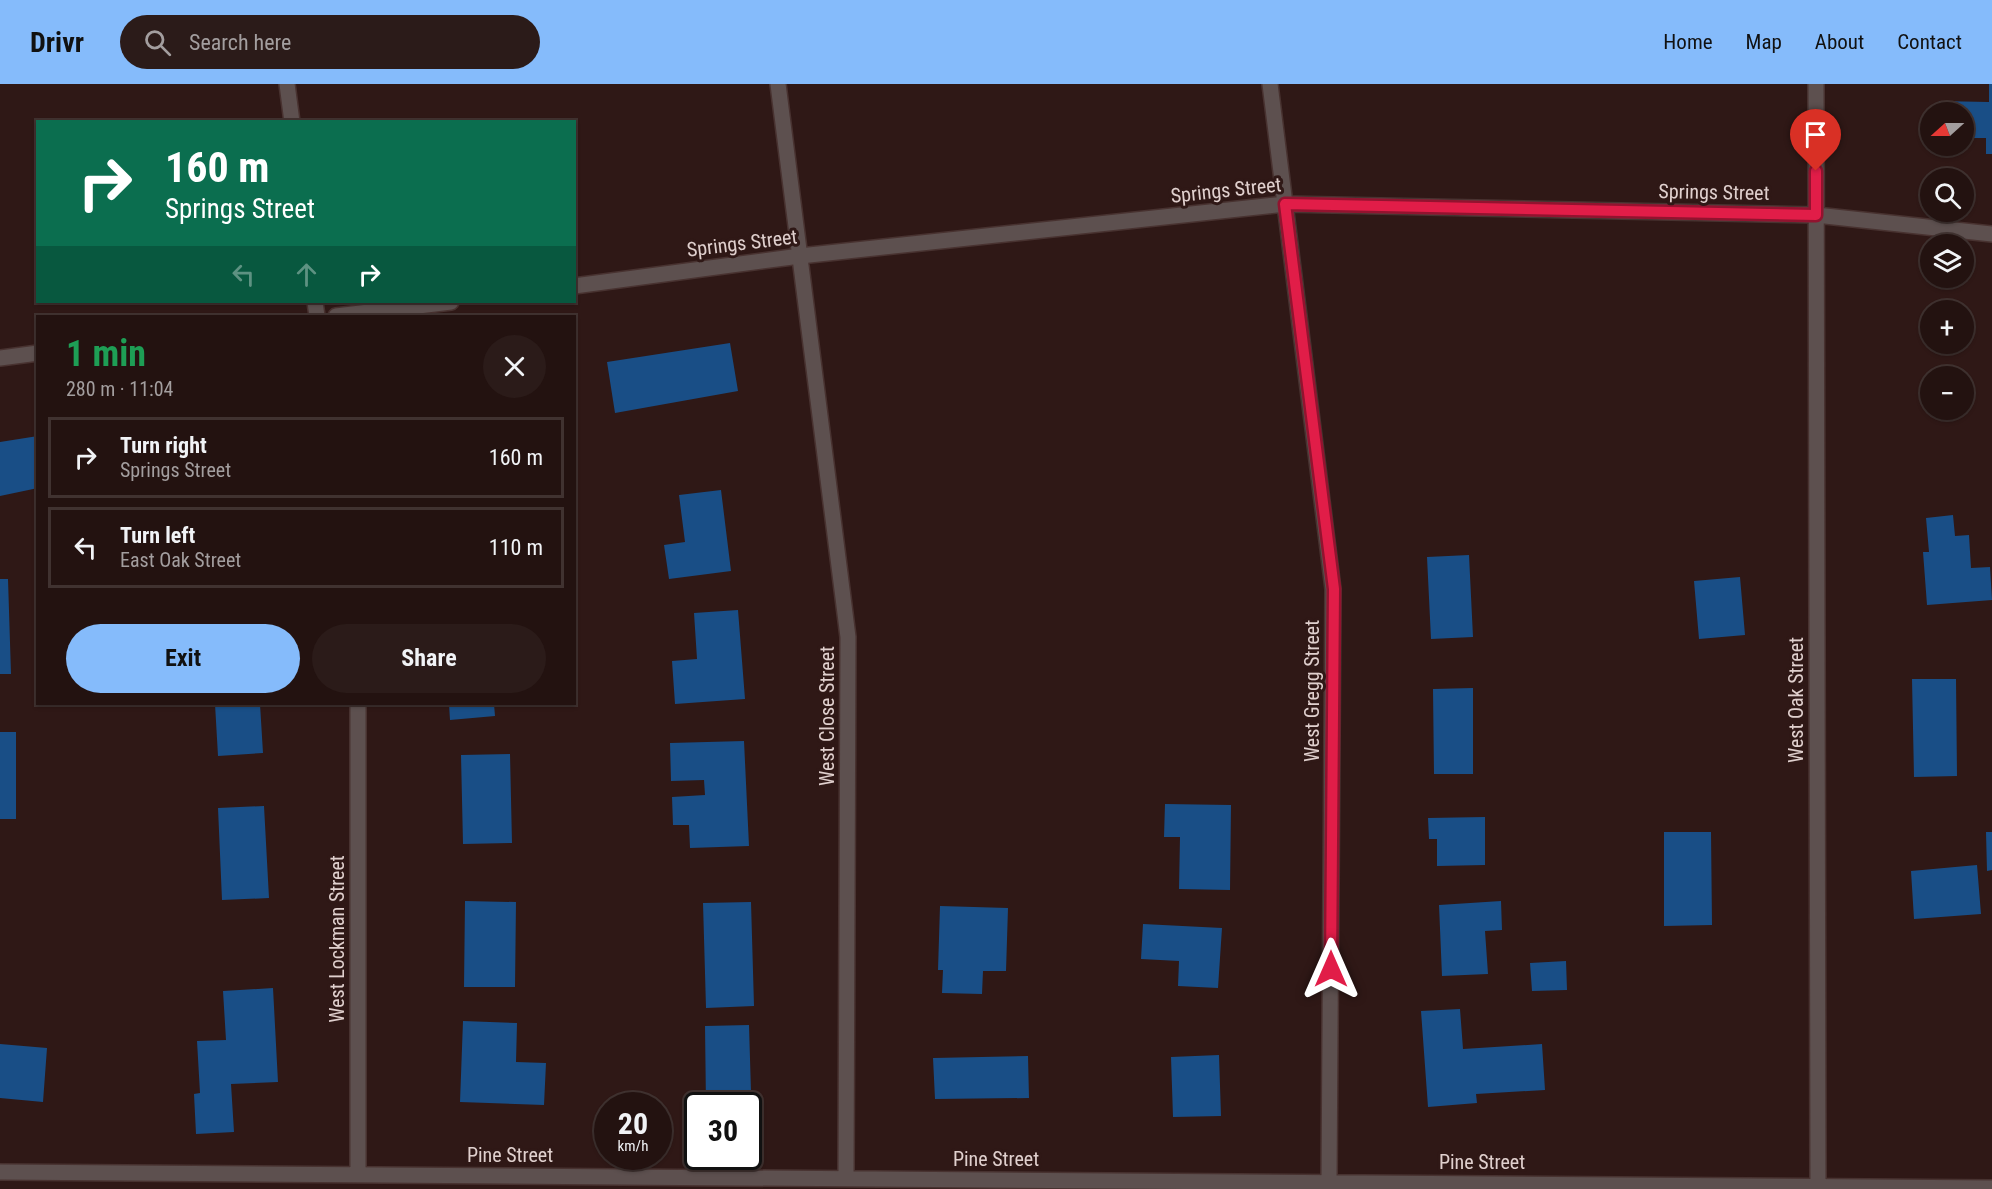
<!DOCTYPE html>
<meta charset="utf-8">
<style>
body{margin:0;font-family:"Roboto Condensed",sans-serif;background:#2b1b19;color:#f1f3f6;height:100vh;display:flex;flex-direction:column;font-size:22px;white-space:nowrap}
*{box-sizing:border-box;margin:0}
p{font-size:20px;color:#a39e9f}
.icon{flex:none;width:33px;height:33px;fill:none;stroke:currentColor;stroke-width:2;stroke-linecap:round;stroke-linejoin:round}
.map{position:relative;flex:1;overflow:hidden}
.details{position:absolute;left:36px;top:231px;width:540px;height:390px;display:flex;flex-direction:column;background:#231210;border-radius:0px;box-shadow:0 2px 4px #0004,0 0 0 2px #403230}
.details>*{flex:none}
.top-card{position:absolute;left:36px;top:36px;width:540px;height:183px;border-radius:0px;box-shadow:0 2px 4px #0004,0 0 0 2px #403230;background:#0b6e4f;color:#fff;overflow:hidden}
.needle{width:39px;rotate:249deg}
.controls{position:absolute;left:1920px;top:18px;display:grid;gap:12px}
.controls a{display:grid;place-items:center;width:54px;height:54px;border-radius:50%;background:#231210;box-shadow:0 2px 4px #0004,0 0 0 2px #403230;font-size:30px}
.speed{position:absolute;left:594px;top:1008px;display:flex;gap:12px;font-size:30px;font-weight:700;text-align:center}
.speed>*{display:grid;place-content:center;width:78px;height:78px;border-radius:50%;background:#231210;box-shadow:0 2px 4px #0004,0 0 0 2px #403230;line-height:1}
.speed small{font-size:15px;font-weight:400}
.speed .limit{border:3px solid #111;border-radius:9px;background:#fff;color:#111}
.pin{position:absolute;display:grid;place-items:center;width:51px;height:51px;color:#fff;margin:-62px -26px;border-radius:50% 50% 50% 0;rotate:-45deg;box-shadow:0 0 6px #0007}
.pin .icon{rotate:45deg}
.me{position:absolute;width:66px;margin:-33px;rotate:0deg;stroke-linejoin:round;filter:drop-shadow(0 0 4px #0008)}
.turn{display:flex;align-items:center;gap:21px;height:126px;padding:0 30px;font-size:27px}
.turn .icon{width:78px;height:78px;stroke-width:2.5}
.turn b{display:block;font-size:42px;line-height:51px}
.lanes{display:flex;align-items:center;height:57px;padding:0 30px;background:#0003;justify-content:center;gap:30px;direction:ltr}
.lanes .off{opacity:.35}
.round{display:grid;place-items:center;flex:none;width:63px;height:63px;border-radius:32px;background:#2b1b19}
.overview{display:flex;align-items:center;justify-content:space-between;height:102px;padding:0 30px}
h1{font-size:36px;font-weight:700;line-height:45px;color:#1e9e55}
.cta{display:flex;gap:12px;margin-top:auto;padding:12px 30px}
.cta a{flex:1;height:69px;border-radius:36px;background:#85bbfb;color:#111;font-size:24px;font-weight:700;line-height:69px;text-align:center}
.cta a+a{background:#2b1b19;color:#f1f3f6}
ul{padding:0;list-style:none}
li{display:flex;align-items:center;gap:18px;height:81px;margin:0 12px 9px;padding:0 18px;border:3px solid #403230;border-radius:0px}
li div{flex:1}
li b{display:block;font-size:22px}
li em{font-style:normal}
header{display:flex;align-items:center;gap:36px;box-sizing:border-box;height:84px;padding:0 30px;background:#85bbfb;color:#111}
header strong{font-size:28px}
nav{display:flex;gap:33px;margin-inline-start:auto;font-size:21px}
.search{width:420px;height:54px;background:#2b1b19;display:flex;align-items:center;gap:15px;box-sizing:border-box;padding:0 21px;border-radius:33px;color:#a39e9f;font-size:22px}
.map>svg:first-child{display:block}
.building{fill:#194e86}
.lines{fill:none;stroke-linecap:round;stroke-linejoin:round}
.minor-casing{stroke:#483230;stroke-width:18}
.minor{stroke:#5d504f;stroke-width:15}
.route-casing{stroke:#92132f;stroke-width:15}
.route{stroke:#e11d48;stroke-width:10}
.labels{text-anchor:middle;stroke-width:6;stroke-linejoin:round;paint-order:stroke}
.street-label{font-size:20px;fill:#e0d0ce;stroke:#2f1816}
</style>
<header>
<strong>Drivr</strong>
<div class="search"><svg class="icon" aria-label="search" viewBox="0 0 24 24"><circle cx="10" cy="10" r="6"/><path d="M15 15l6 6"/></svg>Search here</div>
<nav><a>Home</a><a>Map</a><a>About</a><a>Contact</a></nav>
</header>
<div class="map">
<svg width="1992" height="1105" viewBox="0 0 1992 1105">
<rect width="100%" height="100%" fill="#2f1816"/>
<!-- building -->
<path class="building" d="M1989,0h3v70h-6v-16h-22v-26h-25v-11l50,1z
M730,259l8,48 -123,22 -8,-51z
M38,352v52l-38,8v-54z
M721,406l10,81 -62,8 -5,-34 21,-3 -6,-47z
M1953,431l2,21 14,-1 2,33 19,-1 2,33 -65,5 -4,-53h6l-3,-34z
M1469,471l4,82 -42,2 -4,-82z
M1740,493l5,58 -46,4 -5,-58z
M0,495h8l3,95h-11z
M738,526l7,89 -70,5 -3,-43 25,-2 -3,-46z
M1912,595h44l1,97 -43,1z
M1473,604v86h-39l-1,-85z
M215,620h45l3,49 -45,3z
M449,620h45l1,12 -45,4z
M0,648h16v87h-16z
M744,657l5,105 -59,2 -1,-23h-16l-1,-28 33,-2 -1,-15 -33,1 -1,-38z
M510,670l2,89 -49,1 -2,-89z
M1165,720l66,1 -1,85 -51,-1 1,-52h-16z
M264,722l5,92 -47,2 -4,-92z
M1485,733v48l-48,1v-27h-8l-1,-21z
M1664,748h47l1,93 -48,1z
M1986,748h6v38l-5,1z
M1977,781l4,49 -67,5 -3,-48z
M465,817l51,1 -1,85h-51z
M1501,817l1,29 -17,1 3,43 -46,2 -3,-71z
M751,818l3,104 -48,2 -3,-105z
M940,822l68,2 -2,63h-23l-1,23 -40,-1 1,-23h-5z
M1143,840l79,4 -4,60 -40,-2 1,-25 -38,-2z
M1566,877l1,29 -35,1 -2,-28z
M273,904l5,94 -47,2 3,48 -38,2 -2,-40 6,-1 -3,-52 29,-1 -3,-49z
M1460,925l3,40 79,-5 3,46 -69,4 1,9 -49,4 -7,-96z
M463,937l54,2 -1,39 30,1 -2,42 -84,-3z
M749,941l3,101h-4v-20h-42l-1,-80z
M0,960l47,4 -4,54 -43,-4z
M1219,971l2,61 -48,1 -2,-60z
M1028,972l1,42 -94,1 -2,-41z"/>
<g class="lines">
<!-- minor casing -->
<g class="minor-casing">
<path id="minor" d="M287,0l5,38
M778,0l70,553 -2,541
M1270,0l63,505 -4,593
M1816,0l2,1102
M574,202l226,-30 485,-52 531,11 176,19
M315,218l2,14
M336,232l115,-14
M0,274l38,-5
M0,1088l1992,16
M358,1091v-471"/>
</g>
<!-- minor -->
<use href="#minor" class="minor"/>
</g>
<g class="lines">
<!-- route casing -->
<g class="route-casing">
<path id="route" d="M1331,885l3,-380 -49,-385 531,11v-44"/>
</g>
<!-- route -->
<use href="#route" class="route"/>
</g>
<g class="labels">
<!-- street labels -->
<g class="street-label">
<text transform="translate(1226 106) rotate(-6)" y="7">Springs Street</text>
<text transform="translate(1714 108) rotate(1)" y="7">Springs Street</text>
<text transform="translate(742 159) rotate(-7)" y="7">Springs Street</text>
<text transform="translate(1312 607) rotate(-90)" y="7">West Gregg Street</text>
<text transform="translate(1796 616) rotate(-90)" y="7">West Oak Street</text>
<text transform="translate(827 632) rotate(-90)" y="7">West Close Street</text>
<text transform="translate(337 855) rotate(-90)" y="7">West Lockman Street</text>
<text x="510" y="1078">Pine Street</text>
<text x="996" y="1082">Pine Street</text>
<text x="1482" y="1085">Pine Street</text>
</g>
</g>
</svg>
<div class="controls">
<a><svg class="needle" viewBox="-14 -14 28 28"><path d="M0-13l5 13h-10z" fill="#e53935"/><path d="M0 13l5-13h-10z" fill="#a39e9f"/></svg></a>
<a><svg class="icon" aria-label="search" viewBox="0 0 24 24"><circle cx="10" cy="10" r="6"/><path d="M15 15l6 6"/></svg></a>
<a><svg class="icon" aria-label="layers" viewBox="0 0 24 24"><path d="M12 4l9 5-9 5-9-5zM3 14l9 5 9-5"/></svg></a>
<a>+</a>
<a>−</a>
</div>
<div class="speed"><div>20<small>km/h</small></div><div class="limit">30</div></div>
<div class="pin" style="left:1816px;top:87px;background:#d93025"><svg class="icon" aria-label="arrive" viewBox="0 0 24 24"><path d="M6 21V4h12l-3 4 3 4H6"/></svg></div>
<svg class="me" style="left:1331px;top:885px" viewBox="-20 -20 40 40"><path d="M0-17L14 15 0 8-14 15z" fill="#e11d48" stroke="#fff" stroke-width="4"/></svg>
<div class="top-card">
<div class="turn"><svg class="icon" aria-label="right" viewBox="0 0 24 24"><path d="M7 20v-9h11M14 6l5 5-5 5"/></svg><div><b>160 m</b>Springs Street</div></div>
<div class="lanes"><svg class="icon off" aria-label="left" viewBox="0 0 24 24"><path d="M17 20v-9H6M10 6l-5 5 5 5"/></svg><svg class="icon off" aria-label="ahead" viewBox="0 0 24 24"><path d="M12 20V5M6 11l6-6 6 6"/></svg><svg class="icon" aria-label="right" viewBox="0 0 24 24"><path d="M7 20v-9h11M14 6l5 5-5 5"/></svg></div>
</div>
<section class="details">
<div class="overview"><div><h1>1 min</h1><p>280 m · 11:04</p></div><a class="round"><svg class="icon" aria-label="close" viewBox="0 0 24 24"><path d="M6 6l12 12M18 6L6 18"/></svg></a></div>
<ul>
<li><svg class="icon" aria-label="right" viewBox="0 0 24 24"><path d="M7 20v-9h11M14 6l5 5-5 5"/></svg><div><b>Turn right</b><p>Springs Street</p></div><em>160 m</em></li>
<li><svg class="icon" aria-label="left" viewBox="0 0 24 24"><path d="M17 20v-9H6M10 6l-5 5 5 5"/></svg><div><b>Turn left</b><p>East Oak Street</p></div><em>110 m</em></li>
</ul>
<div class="cta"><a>Exit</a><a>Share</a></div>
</section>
</div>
